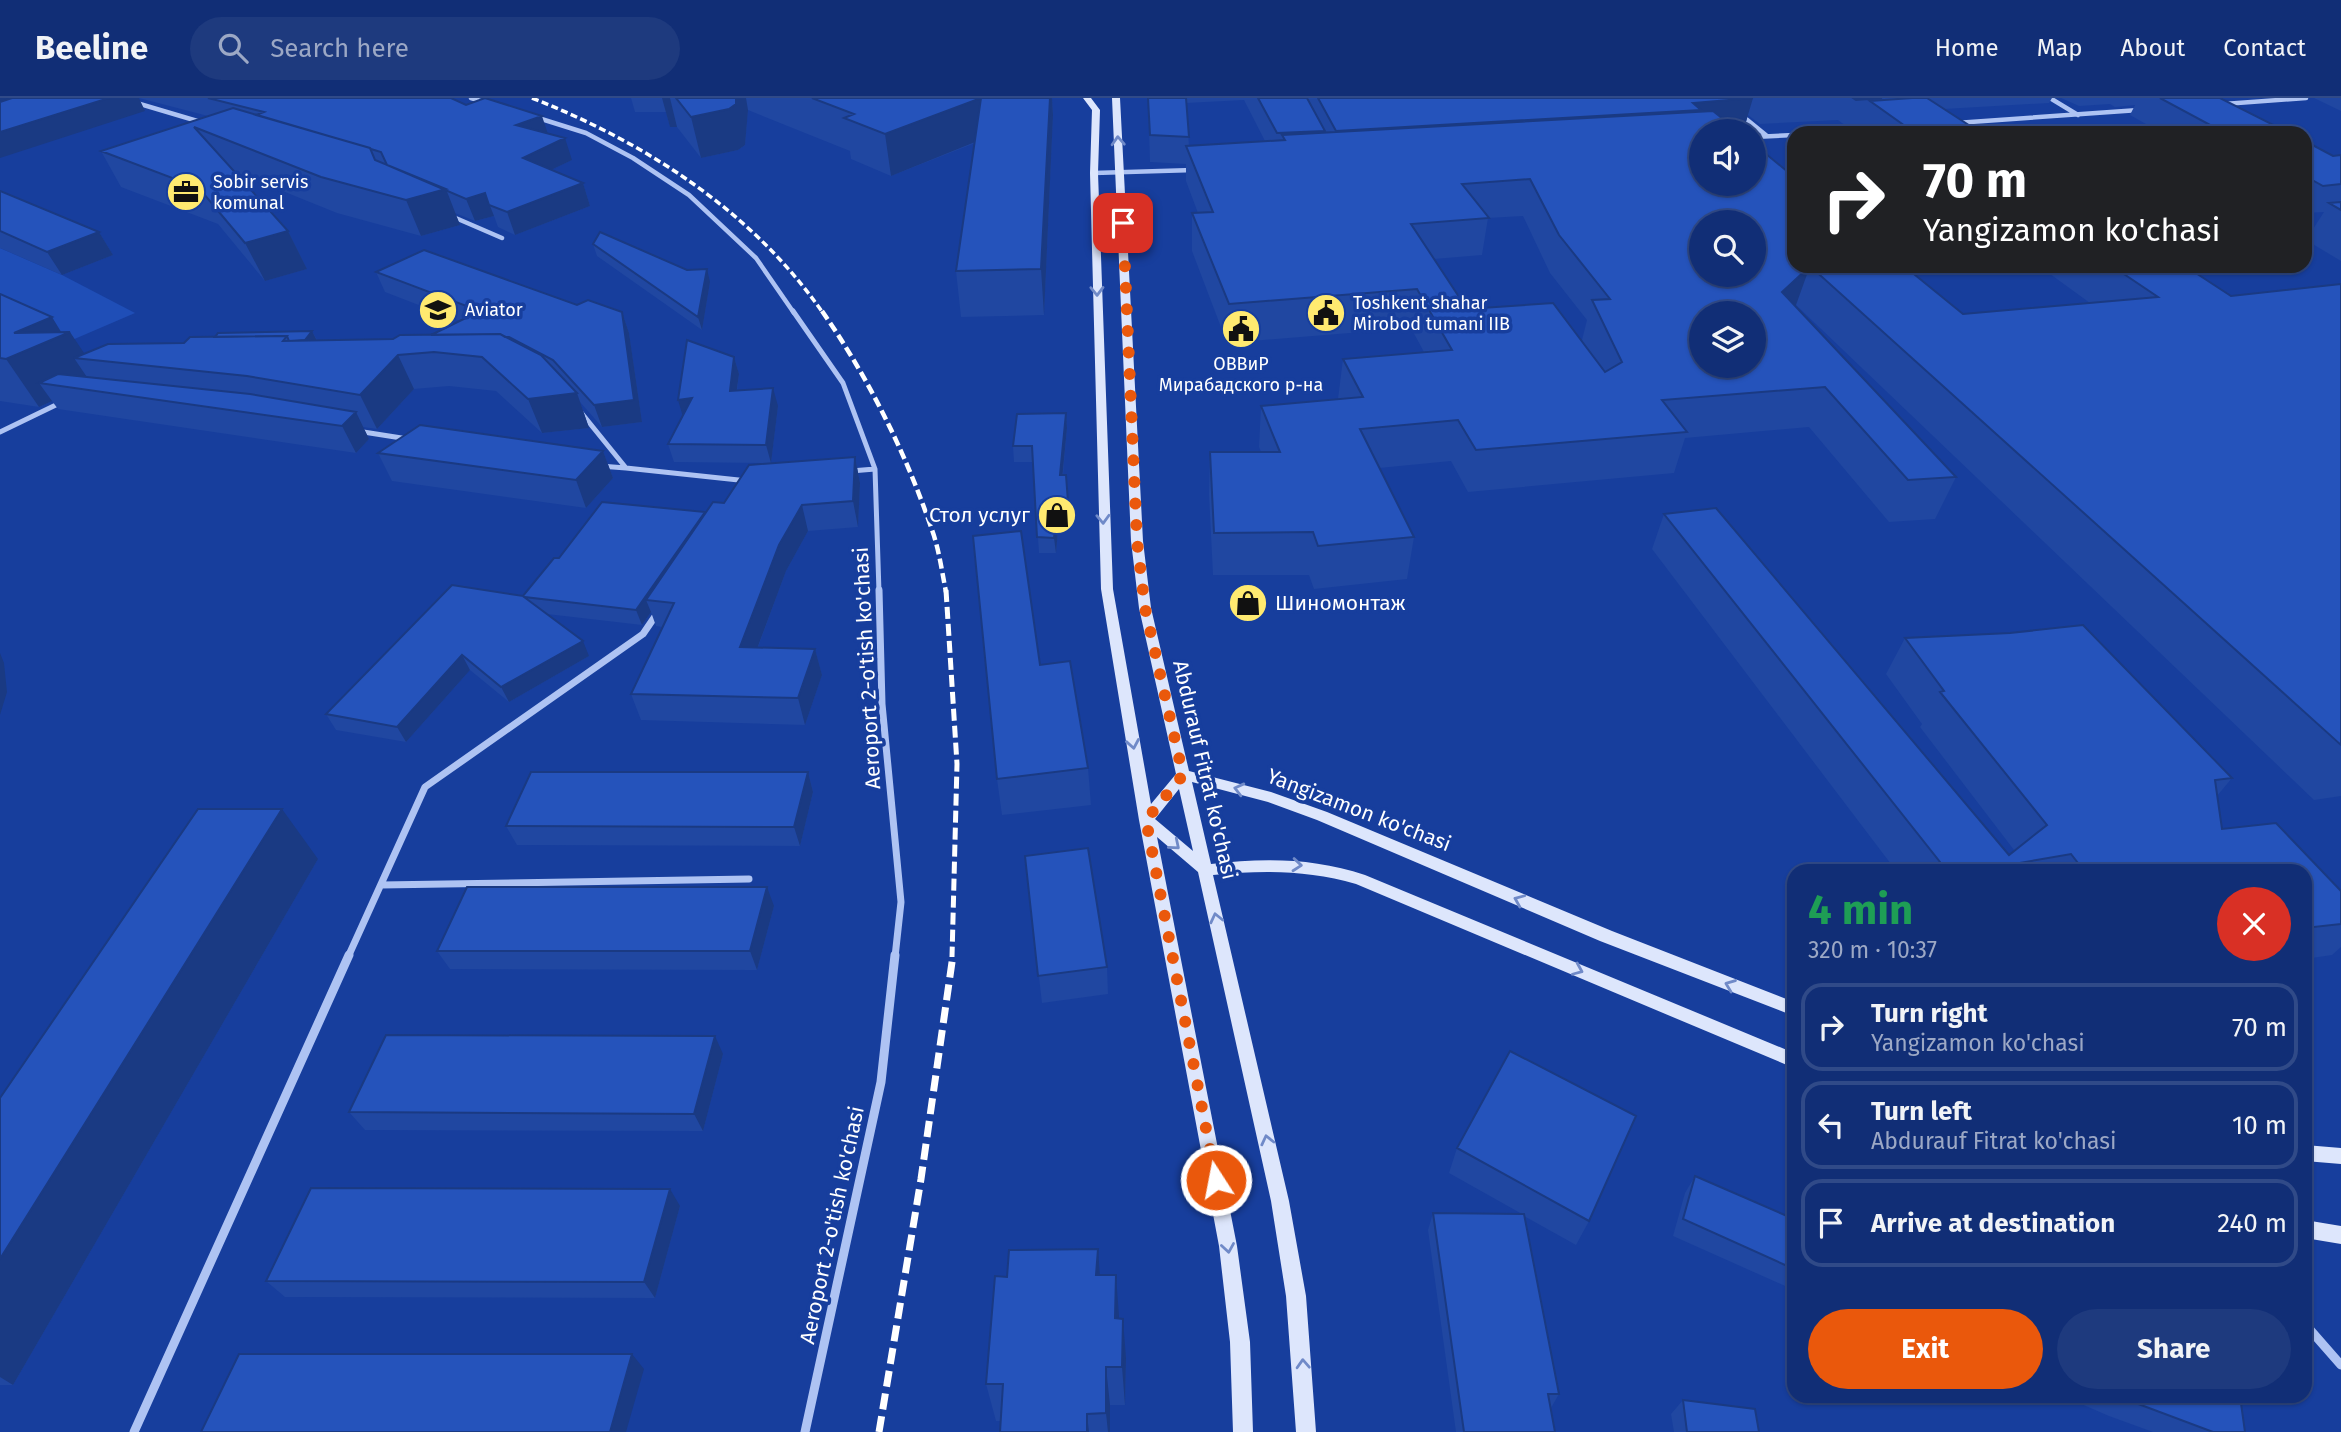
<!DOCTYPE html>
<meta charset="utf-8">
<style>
body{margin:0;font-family:"Fira Sans",sans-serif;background:#1e3a7e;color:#f1f3f6;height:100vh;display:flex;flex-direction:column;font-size:26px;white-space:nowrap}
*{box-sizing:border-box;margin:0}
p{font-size:23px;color:#9ca8c5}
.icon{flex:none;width:38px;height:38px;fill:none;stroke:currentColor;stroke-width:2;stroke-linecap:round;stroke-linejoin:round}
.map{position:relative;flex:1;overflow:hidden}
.sheet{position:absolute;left:1787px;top:766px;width:525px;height:539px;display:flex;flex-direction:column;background:#112e76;border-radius:21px;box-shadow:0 2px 5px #0004,0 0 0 2px #304a88}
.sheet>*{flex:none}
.top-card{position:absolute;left:1787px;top:28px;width:525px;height:147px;border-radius:21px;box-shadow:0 2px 5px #0004,0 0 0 2px #304a88;background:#202124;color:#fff;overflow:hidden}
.tools{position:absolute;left:1689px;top:21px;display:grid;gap:14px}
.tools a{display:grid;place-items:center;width:77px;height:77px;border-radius:50%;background:#112e76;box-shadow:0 2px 5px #0004,0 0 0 2px #304a88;font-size:35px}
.pin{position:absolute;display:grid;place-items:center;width:60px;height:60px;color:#fff;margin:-30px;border-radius:14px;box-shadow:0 4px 10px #0006}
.me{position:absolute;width:77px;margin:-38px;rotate:349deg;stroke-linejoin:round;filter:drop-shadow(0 0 5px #0008)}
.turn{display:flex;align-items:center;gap:24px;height:147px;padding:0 21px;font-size:32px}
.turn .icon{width:91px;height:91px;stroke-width:2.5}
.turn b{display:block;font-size:49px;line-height:60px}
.round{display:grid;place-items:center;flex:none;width:74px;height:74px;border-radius:37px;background:#1e3a7e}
.headline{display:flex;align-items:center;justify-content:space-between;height:119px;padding:0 21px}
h1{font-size:42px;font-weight:700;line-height:52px;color:#1e9e55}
.action{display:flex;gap:14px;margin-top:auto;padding:14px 21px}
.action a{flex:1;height:80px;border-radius:42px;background:#ea580c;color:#fff;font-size:28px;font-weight:700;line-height:80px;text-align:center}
.action a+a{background:#1e3a7e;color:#f1f3f6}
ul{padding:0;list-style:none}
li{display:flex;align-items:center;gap:21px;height:88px;margin:0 14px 10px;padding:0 7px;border:4px solid #304a88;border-radius:21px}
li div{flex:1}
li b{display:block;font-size:26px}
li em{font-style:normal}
header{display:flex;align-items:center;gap:42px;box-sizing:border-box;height:98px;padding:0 35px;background:#112e76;border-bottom:2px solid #304a88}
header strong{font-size:33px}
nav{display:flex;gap:38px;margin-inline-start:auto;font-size:24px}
.search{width:490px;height:63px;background:#1e3a7e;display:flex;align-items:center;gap:18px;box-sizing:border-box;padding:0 24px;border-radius:38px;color:#9ca8c5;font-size:26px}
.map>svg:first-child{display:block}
.green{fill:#1f4eb7}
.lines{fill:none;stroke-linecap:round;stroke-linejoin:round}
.minor-far3{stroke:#aec3f3;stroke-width:4.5}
.minor-far2{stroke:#aec3f3;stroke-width:5}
.minor-far1{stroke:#aec3f3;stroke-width:7}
.minor{stroke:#aec3f3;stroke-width:9}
.secondary{fill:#dde6fc;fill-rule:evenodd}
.rail-far3{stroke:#fff;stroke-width:3.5;stroke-dasharray:7 3.5;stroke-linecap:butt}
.rail-far2{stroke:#fff;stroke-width:4.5;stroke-dasharray:10 4.5;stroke-linecap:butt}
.rail-far1{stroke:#fff;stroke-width:5;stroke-dasharray:12 5;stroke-linecap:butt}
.rail{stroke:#fff;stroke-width:7;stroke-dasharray:16 7;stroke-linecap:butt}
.wall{fill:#2047a1;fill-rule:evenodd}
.shaded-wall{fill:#1a3a83}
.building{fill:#2553bb;stroke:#1a3a83;stroke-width:2;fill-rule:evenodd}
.oneway{stroke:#708ac8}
.route{stroke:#ea580c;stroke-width:12;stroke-dasharray:0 21.6}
.labels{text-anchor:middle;stroke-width:7;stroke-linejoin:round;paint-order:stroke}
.far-poi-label{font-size:18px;fill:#fff;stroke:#173e9d;text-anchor:start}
.poi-label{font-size:21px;fill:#fff;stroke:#173e9d;text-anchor:end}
.street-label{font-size:21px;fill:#fff;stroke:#173e9d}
</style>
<header>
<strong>Beeline</strong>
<div class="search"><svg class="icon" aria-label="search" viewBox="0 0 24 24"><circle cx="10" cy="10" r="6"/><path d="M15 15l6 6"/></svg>Search here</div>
<nav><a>Home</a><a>Map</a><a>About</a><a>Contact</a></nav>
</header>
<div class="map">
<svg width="2341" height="1334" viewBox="0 0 2341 1334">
<rect width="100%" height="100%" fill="#173e9d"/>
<!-- green -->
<path class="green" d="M0,150l62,27 73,38 -135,58z"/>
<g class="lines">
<!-- minor-far3 -->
<path class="minor-far3" d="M120,0l84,25
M471,0l16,5
M2050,0l28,17
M2224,6l82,-6
M1740,16l27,22
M535,19l51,16 47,25 56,37 67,63 38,55
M1956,25l183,-13
M1819,35l48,-3
M1754,39l40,-2
M1094,75l100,-3
M451,118l51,22"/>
<!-- minor-far2 -->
<path class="minor-far2" d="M793,213l50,72 32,86 4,123
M579,312l47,58 122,13
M357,333l51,8
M0,334l62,-30
M600,368l26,2
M851,373l24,-2"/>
<!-- minor-far1 -->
<path class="minor-far1" d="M879,492l3,114 19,198 -6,55
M381,787l368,-6
M348,859l77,-170 218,-153 15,-22"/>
<!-- minor -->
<path class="minor" d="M2305,1226l36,41
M134,1334l215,-477
M805,1334l76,-350 14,-127"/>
<!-- secondary -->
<path class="secondary" d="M1083,0h8l9,12 -2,63 15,416 38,215 25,-30 -37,-166 -8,-67 -19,-443h8l23,443 8,67 38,163 82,21 56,20 285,119 182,71v14l-194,-75 -283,-121 -49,-18 -76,-20 19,82c53,-6 103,-6 154,11l429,178v15l-438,-184c-48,-14 -93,-14 -143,-9l76,326 17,95 10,136h-20l-10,-136 -15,-95 -73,-329 -41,-35 80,409 13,96 3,90h-20l-3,-90 -11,-96 -80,-426 -38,-231 -11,-416 2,-63zM1179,691l14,62 -38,-32z
M2305,1047l36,3v16l-36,-3z
M2305,1122l36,6v18l-36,-6z"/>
<!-- rail-far3 -->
<path class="rail-far3" d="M532,0c114,45 220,113 291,215"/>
<!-- rail-far2 -->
<path class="rail-far2" d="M822,213c46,66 84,142 110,219 7,19 10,42 14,62"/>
<!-- rail-far1 -->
<path class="rail-far1" d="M946,492l11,174 -5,193"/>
<!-- rail -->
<path class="rail" d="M879,1334l42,-253 32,-224"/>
</g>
<!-- wall -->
<path class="wall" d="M139,0h312l15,7 81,28 25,27 -21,10 32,13 7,23 -75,29 -17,-8 -4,-11 -19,5 -20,-8 5,12 -39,11 -84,-23 -104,-42 55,60 19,38 -42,12 -47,-57 -97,-37 -20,-36 107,-35z
M631,0h421l1,17 -9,200 -83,2 -5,-46 19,-128 -84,33 -40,-17 -1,-8 -102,-41 -3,35 -7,5 -37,8 -24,-31h-7l-4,-15h-31z
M1148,0h904l-3,5 -105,6 37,24h-122l2,-8 -15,1 -8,-6 -78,4 -12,-9 -3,10 -44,6 203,135 59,48 127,-11 -51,-37h146l46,30 110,-12v512l-27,4 -518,-495h-1l161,172 -21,42 -46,3 -80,-95 -124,11 -11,35 -206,19 -17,-31 -72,7 35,69 -7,42 -93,10 -5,-14h-96l-4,-81 1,-42h51l-2,-5 2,-41 77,-7 5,-40 81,-7 -13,-24 -184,15 -35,-92v-38h6l-12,-32v-17l-36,-2zM1244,2l21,41 -76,5 -3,-43zM1523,118l27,57 37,47 -5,20 2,5 -117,-36 -33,-50 48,-4 6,-37z
M2061,0h159l69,35h-127l-32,-18 5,-10 -20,2 -5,-3 -31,2z
M2314,0h27v13z
M2305,43l28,15 8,-1v106l-35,-21 18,-28 -19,1z
M0,93l99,41 14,23 -51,20 -62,-27z
M593,146l117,38 -8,48 -105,-74z
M376,174l246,40 7,21 13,89 -40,5 -22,-25 9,26 -47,5 -46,-42 -47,-5 -35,3 -37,40 -14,-2 6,12 -13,14 -298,-44 -6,-8 -13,6 -39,-6v-107l62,38 22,22 100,-11 31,-6 97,-6 5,9 76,-1 38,-4 29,-14 -75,-29z
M734,259l5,17 -2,17 41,15 -7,57 84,-6 5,26 -2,44 -50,4 -22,40 -28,76 57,2 7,26 -17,50 -164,-5 -10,-26 31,-67 -6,-1 -5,-14 -9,13 -95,-11 42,42 -80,46 -39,-32 -64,72 -70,-12 -10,-16 197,-118 36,-38 146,-44 19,-11 44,-40 -94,-1 -6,-18z
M1066,315l1,15 -4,47h3l3,42 -10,1 -3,35h-17l-6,-91h-19l-1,-16z
M603,353l10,27 -27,30 -194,-27 -14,-28z
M1716,410l293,347 5,-5 -94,-123 2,-3 -36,-50 19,-36 105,-5 73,-8 149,153 -15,18 5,33 54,-6 65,68v56l-9,8 -27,4v-87h-408l-245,-323 12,-35z
M1040,567l48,103 3,37 -89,10 -5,-36z
M808,674l5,20 -13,54 -283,-1 -11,-19z
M1025,758l82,111 1,27 -66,9z
M318,761l-305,526h-13v-287z
M774,808l-17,64 -307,-1 -13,-18z
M723,956l-20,77 -338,-1 -16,-18z
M1457,1050l132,73 -13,24 -52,-29 35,178 -8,14 4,24h-99l-28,-202 5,-17 89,1 -73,-41z
M1695,1078l99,43v71l-121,-54 12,-43z
M680,1108l-25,92 -370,-1 -19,-16z
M1100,1177l18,43 8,40 -1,47h-15v27h-110l1,-11h-5l-10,-37z
M2063,1298h177l5,36h-92l-44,-16z
M1683,1302l76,32h-85l-3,-18z"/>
<!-- shaded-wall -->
<path class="shaded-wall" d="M0,0h58l-58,19z
M109,0h30l6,13 -145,47v-26z
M662,0h8l7,29h-7z
M736,0h10l2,12 -3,35 -7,5 -37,8 -10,-41z
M981,0l4,40 -94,38 -6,-42z
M1050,0h2l1,17 -9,200 -3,-46z
M1753,0l-8,27 -49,4 5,-19 -8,-7z
M542,18l7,21 -33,-12z
M565,40l7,22 -42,20 -7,-22z
M583,85l7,23 -75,29 -8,-23z
M446,91l14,36 -39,11 -15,-36z
M485,95l9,23 -19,5 -9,-22z
M288,133l19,38 -42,12 -20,-38z
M99,134l14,23 -51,20 -15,-23z
M1810,168l-14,39 -27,26 13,-39z
M707,171l3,13 -8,48 -4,-13z
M622,214l7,21 13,89 -40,5 -8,-22z
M52,219l11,18 7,-3 18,27 -14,-1 17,25h-52l13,18 -13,6 -33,-48 8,-26z
M312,233l9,18 -17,-7z
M398,257l16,34 -37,40 -17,-34z
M734,259l5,17 -5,35 -4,-18z
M773,290l5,18 -7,57 -5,-18z
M577,295l12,35 -47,5 -14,-34z
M692,300l-9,19 -5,-17z
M356,314l13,27 -13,14 -14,-27z
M1066,315l1,15 -6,62 -1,-15z
M603,353l10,27 -27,30 -10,-28z
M855,359l5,26 -2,44 -5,-26z
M1058,404l1,16 -3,35 -2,-15z
M802,407l6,26 -22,40 -38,102 -8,-26 39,-102z
M705,414l4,15 -63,73 5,12 -9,13 -6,-15z
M583,543l6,15 -80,46 -8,-15z
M815,551l7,26 -17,50 -7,-27z
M0,555l4,10 3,29 -7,23z
M462,557l8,15 -64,72 -9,-15z
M808,674l5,20 -13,54 -6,-19z
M282,711l36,50 -305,526 -13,-8v-118z
M767,789l7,19 -17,64 -7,-19z
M715,938l8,18 -20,77 -9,-17z
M670,1091l10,17 -25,92 -11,-16z
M1098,1151l3,42 -5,-16z
M1116,1177l3,41 -1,42 -3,-40z
M1123,1221l3,39 -1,47 -3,-38z
M632,1256l12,15 -18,63h-16z
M1106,1269l4,38v27h-2l-2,-19z
M1087,1316l2,18h-2z"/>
<!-- building -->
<path class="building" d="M12,0h97l-109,34v-30z
M208,0h243l15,7 19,-7 57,18 -26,9 49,13 -42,20 60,25 -76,29 -18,-7 -4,-12 -19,6 -79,-34 -6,-13 -10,-3 -1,-1 -114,-33 8,-3z
M676,0h60v6l-7,5 -38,8z
M812,0h169l-96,36 -41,-16 10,-4z
M981,0h69l-9,171 -85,2z
M1148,0h38l3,39 -39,-2z
M1258,0h49l18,33 -48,2z
M1318,0h435l-60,5 8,7 -365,21z
M1853,0h29l-26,2z
M1912,0h15l54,35h-66l-45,-32z
M2160,0h60l69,35h-64z
M233,10l137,40 5,12 71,29 -40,11 -85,-23 -127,-50 94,104 -43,12 -46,-55 -98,-37z
M1713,13l25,20h-37v53h53v-40l40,33v89h110l59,48 195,-17 -46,-31h73l46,30 110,-12v461l-531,-479 -28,26 174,185 -48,3 -83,-93 -163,13 25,32 -211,18 -18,-30 -98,9 54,108 -96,9 -5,-14 -99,1 -4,-81h70l-19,-46 102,-9 -20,-38 109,-9 -35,-61 -188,15 -37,-91 21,-1 -27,-66 99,-6 -3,-5zM1530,81l29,56 51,64 -18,1 30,62 -17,10 -52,-69 -86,6 -56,-85 78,-6 -27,-34zM1701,124h53v53h-53zM1701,215h53v53h-53z
M2305,43l28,15 8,-1v29l-18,2 -18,-10z
M0,93l99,41 -52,20 -47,-21z
M2341,104v8l-12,-7z
M600,134l87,38 20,-1 -9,48 -105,-73z
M424,152l153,55 11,-5 34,12 12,88 -40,5 -41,-45 -44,-23h-4l-5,-3 -69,1 49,-24 -104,-39z
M0,196l52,23 -38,16 56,-1 -64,27 -6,-1z
M312,233l-7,9 -16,1 -2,-5 -72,1 3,-4z
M500,236l41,21 36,38 -49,6 -46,-42 -48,-5 -36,3 -38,40 -113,-19 -173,-18 34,-14 76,-1 6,-6 97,-1 -4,5 110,-2 7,-4z
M687,242l47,17 -4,34 43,-3 -7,57 -98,-1 24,-46 -14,2z
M58,276l192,20 106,18 -14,14 -303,-43z
M1066,315l-6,62h6l2,27h-10l-4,36 -17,-1 -5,-91h-19l4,-32z
M420,327l183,26 -27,29 -198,-27z
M855,359l-2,44 -51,4 -23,40 -39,102 75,2 -17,49 -167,-4 43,-91 -28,-3 67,-98 11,1 25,-38z
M602,404l103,10 -69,98 -112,-13 59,44 -82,46 -39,-32 -65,72 -71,-13 126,-129 71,11 31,-38h5z
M1716,410l293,347 38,-30 -107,-133 4,-1 -39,-53 105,-5 73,-8 149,153 -17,2 7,49 54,-6 65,68v33l-36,4v-56h-220l-14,-18 -103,18h-20l-284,-358z
M1021,433l19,134 30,-4 18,107 -91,11 -24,-243z
M531,674h277l-14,55 -288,-1z
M198,711h84l-282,450v-161z
M1088,750l19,119 -69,9 -13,-120z
M467,789h300l-17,64h-313z
M386,937l329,1 -21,78 -345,-2z
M1510,953l126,65 -47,105 -132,-73z
M1695,1078l99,43v50l-111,-50z
M311,1090l359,1 -26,93 -378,-1z
M1433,1115l91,1 35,180h-11l7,38h-91z
M1098,1151l-2,26h20l-1,43 8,1 -1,48h-16v46l-19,1v18h-87l3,-48h-17l9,-108 12,1 2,-27z
M239,1256h393l-22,78h-409z
M2117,1298h123l5,36h-32z
M1683,1302l72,9 4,23h-72z"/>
<!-- one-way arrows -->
<defs><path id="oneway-chevron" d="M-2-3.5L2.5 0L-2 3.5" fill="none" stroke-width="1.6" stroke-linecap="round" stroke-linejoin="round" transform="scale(1.75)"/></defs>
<g class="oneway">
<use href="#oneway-chevron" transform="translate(1118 43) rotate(-93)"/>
<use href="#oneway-chevron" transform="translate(1097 193) rotate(89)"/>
<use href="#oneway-chevron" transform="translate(1103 421) rotate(88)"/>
<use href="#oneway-chevron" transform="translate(1133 646) rotate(80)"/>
<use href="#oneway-chevron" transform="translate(1239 691) rotate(-166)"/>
<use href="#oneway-chevron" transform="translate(1175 747) rotate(40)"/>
<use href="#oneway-chevron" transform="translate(1297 767) rotate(5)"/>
<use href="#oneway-chevron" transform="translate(1519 802) rotate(-157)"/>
<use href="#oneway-chevron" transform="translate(1216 820) rotate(-103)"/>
<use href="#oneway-chevron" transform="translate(1578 872) rotate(23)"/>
<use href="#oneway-chevron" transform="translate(1730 887) rotate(-159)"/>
<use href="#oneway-chevron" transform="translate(1267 1042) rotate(-103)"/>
<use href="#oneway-chevron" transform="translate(1228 1150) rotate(81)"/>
<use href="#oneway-chevron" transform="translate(1303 1266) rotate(-93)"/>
</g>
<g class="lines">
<!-- route -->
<path class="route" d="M1123,125l14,318 8,67 38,167 -37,45 70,360"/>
</g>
<!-- icons -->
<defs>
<g id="office-disc" transform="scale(2.0125)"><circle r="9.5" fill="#ffea70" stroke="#173e9d"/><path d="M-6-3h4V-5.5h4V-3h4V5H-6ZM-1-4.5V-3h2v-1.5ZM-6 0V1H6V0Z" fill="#111"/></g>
<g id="school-disc" transform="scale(2.0125)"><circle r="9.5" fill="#ffea70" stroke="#173e9d"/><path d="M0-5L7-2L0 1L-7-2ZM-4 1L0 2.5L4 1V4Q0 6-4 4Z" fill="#111"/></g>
<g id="civic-disc" transform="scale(2.0125)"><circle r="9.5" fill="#ffea70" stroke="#173e9d"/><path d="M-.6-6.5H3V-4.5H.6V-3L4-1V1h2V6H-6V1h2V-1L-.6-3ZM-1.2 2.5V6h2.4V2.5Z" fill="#111"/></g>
<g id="shop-disc" transform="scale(2.0125)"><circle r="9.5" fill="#ffea70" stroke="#173e9d"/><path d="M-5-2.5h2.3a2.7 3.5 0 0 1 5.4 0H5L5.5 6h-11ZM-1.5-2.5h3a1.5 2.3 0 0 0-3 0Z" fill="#111"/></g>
</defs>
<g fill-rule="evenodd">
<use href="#office-disc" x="186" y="94"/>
<use href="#school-disc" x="438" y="212"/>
<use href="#civic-disc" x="1326" y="215"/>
<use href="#civic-disc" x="1241" y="231"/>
<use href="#shop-disc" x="1057" y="417"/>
<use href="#shop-disc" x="1248" y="505"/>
</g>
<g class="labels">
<!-- far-poi labels -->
<g class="far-poi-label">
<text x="213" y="90">Sobir servis<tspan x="213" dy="21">komunal</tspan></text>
<text x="1353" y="211">Toshkent shahar<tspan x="1353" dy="21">Mirobod tumani IIB</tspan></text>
<text x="465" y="218">Aviator</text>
<text x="1241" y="272" text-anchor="middle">ОВВиР<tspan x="1241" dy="21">Мирабадского р-на</tspan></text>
</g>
<!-- poi labels -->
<g class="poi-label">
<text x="1030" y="424">Стол услуг</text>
<text x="1275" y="512" text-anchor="start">Шиномонтаж</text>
</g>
<!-- street labels -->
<g class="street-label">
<text transform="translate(867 570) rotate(-93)" y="7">Aeroport 2-o'tish ko'chasi</text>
<text transform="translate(1205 672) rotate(77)" y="7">Abdurauf Fitrat ko'chasi</text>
<text transform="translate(1359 712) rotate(21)" y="7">Yangizamon ko'chasi</text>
<text transform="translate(832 1127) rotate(-78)" y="7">Aeroport 2-o'tish ko'chasi</text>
</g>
</g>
</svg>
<div class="tools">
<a><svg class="icon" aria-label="sound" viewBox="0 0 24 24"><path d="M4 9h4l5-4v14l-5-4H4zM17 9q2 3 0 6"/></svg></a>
<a><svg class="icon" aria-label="search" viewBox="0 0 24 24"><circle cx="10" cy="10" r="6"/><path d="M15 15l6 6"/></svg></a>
<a><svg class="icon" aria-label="layers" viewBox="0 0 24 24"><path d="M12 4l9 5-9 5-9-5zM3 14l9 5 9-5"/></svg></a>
</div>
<div class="pin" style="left:1123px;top:125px;background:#d93025"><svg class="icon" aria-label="arrive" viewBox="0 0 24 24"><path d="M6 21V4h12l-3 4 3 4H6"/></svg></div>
<svg class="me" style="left:1216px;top:1082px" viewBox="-20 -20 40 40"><circle r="17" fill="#ea580c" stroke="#fff" stroke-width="3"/><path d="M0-11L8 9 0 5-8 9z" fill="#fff"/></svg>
<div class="top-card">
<div class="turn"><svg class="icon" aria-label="right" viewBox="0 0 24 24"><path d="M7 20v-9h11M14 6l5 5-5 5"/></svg><div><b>70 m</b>Yangizamon ko'chasi</div></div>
</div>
<section class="sheet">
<div class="headline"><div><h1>4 min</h1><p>320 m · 10:37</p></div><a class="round" style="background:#d93025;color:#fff"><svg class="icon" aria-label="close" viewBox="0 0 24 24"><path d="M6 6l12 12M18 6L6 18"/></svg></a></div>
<ul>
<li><svg class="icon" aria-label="right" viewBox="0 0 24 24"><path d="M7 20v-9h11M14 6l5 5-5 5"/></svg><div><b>Turn right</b><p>Yangizamon ko'chasi</p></div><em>70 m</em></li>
<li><svg class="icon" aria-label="left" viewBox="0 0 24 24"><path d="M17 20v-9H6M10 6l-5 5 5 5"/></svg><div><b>Turn left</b><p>Abdurauf Fitrat ko'chasi</p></div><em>10 m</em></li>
<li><svg class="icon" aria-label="arrive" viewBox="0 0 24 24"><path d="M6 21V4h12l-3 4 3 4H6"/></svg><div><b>Arrive at destination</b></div><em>240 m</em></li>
</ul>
<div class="action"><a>Exit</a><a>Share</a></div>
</section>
</div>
